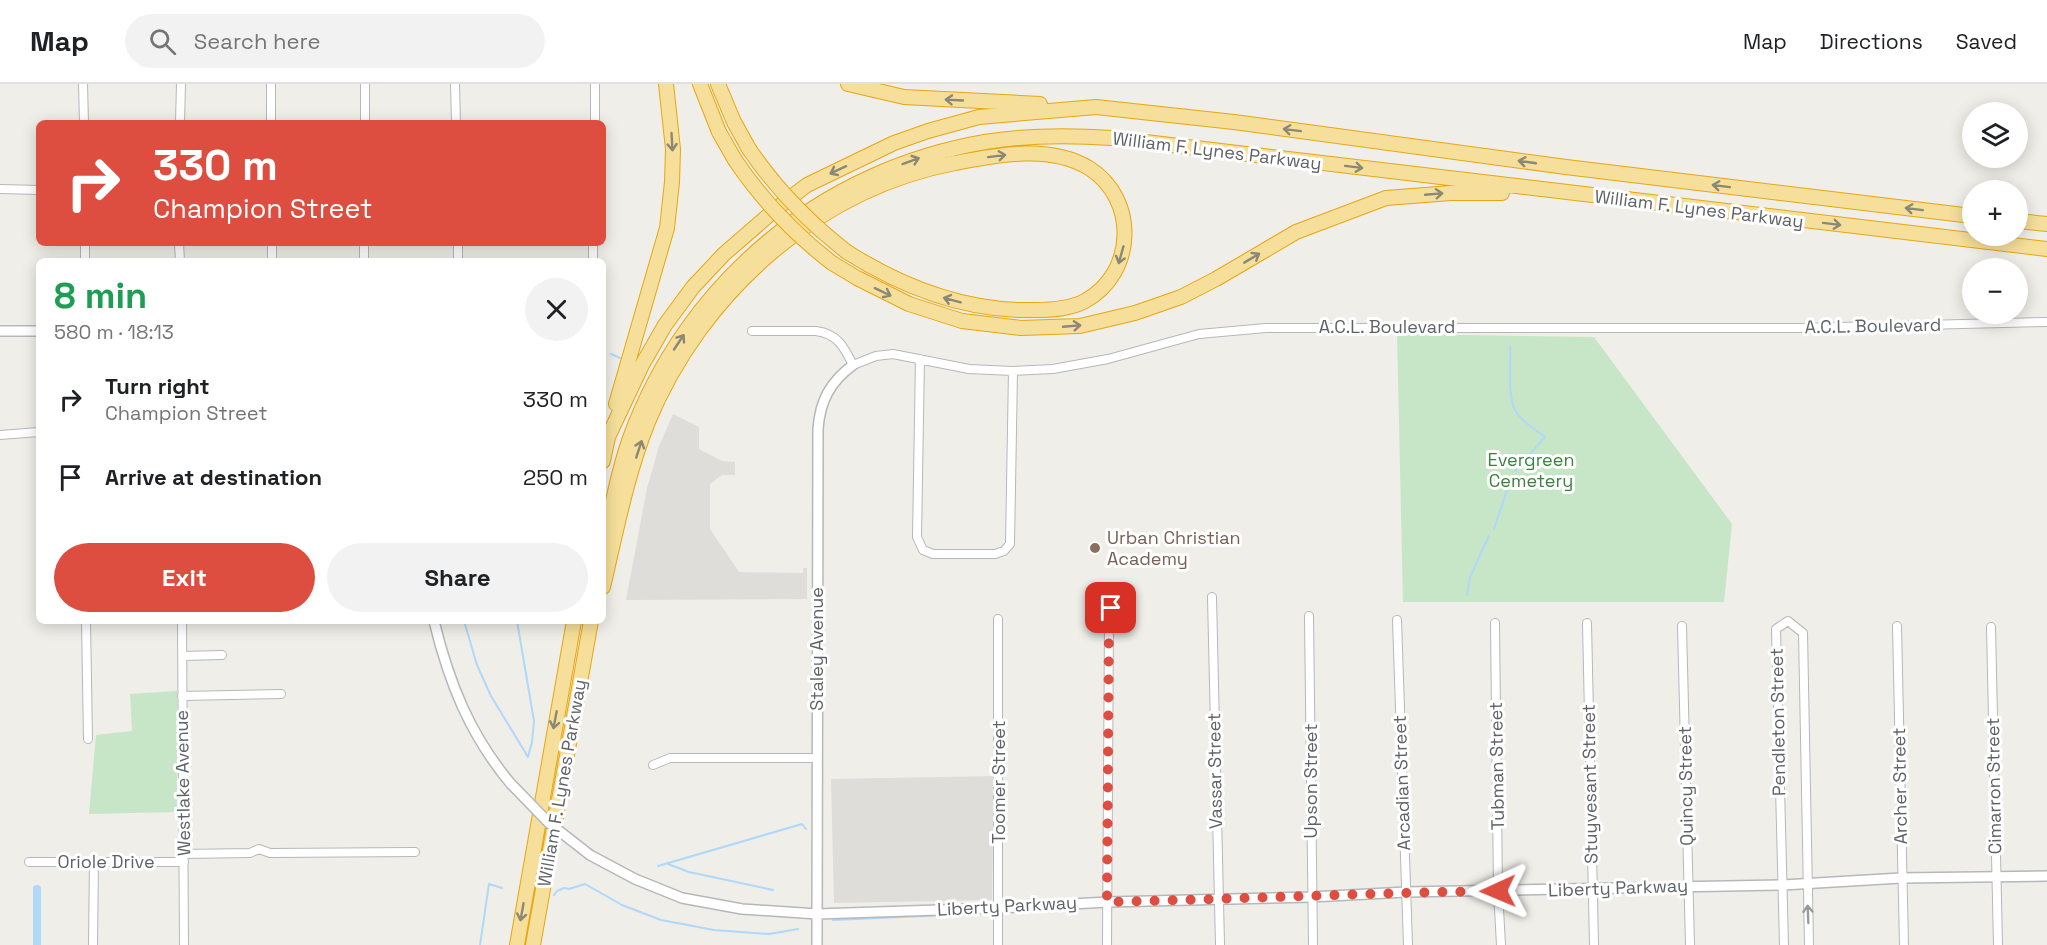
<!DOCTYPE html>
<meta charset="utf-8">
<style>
body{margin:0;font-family:"Space Grotesk",sans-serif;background:#f2f2f2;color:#202124;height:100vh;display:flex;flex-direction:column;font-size:22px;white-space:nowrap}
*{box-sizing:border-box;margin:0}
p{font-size:20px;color:#757577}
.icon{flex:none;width:33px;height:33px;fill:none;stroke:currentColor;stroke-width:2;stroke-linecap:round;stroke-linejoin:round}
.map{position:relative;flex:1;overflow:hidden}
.side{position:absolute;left:36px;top:174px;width:570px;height:366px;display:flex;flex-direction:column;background:#fff;border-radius:9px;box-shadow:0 3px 15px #0003}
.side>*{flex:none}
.banner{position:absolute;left:36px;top:36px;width:570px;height:126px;border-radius:9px;box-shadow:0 3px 15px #0003;background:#dd4e41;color:#fff;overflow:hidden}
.fabs{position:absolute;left:1962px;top:18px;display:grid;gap:12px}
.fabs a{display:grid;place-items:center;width:66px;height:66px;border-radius:50%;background:#fff;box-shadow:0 3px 15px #0003;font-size:30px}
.pin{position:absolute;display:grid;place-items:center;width:51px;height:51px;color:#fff;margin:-26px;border-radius:12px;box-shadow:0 3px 9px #0006}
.me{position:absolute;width:66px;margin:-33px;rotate:269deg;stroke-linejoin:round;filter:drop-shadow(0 0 4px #0008)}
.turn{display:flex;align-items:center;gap:21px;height:126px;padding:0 18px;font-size:27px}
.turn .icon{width:78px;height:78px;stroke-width:2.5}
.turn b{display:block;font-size:42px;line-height:51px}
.round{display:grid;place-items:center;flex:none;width:63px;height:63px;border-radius:32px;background:#f2f2f2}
.head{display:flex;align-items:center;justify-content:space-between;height:102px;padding:0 18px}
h1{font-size:36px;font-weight:600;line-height:45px;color:#1e9e55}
.primary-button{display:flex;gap:12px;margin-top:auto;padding:12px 18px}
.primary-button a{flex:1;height:69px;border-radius:36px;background:#dd4e41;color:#fff;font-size:24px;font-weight:600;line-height:69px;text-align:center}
.primary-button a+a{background:#f2f2f2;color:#202124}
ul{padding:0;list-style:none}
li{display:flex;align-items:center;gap:18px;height:78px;padding:0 18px}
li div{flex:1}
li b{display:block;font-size:22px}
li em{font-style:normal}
header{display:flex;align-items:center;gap:36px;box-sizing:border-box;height:84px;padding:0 30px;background:#fff;border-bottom:2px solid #e0e0e0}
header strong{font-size:28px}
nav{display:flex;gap:33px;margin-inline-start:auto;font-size:21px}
.search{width:420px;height:54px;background:#f2f2f2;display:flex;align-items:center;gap:15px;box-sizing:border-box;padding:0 21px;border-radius:33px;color:#757577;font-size:22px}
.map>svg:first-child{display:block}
.industrial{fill:#dfddda}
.green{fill:#c7e5c7}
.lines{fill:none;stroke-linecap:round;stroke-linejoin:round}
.stream{stroke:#afd8f9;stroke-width:2}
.canal{stroke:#afd8f9;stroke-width:8}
.minor-casing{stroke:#b5b8bb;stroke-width:10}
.tertiary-casing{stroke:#b5b8bb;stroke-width:12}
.motorway-casing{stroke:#e7a611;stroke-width:16}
.minor{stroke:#fff;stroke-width:8}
.tertiary{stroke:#fff;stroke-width:9}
.motorway{stroke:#f6df9a;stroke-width:14}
.tertiary-bridge-casing{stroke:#b5b8bb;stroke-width:12;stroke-linecap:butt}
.motorway-bridge-casing{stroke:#e7a611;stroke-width:16;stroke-linecap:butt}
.tertiary-bridge{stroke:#fff;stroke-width:9}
.motorway-bridge{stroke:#f6df9a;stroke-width:14}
.oneway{stroke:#8c8876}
.oneway2{stroke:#979a9c}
.route{stroke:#dd4e41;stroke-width:10;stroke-dasharray:0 18}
.education-dot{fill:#8d6e63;stroke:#fff;stroke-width:2}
.labels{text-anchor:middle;stroke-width:6;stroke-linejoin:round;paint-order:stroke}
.street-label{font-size:18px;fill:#5f6367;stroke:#fff}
.park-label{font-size:18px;fill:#3c8140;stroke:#fff}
.education-label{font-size:18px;fill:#785e54;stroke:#fff;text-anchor:start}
</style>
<header>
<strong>Map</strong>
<div class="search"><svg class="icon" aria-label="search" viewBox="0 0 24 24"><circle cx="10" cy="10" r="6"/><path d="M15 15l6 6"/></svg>Search here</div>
<nav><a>Map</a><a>Directions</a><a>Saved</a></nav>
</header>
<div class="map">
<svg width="2047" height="861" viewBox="0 0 2047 861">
<rect width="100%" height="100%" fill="#f0eee8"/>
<!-- industrial -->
<path class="industrial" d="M673,330l26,13v22l23,12 13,1v13h-13l-12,9v45l29,43 64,1v-5h4v31l-181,1 21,-112 12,-42z
M994,692l-2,124 -158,3 -3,-124z"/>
<!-- green -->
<path class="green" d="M1397,250l197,3 138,187 -8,78h-321z
M177,607v121l-88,2 7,-79 36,-4 -2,-37z"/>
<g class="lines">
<!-- stream -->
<path class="stream" d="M1510,262c1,17 -3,52 6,66 7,10 19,18 29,25l-30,34
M611,270l9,4
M1494,445l16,-48
M1467,511l3,-18 19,-41
M464,537l13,44 14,31 37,61
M517,537l17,100 -2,21 -4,15
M668,780l21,8 84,18
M658,782l144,-42 4,5
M554,811l3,-4 7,-3 5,1 16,-5 37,21 39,15 53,10 55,4 29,-5
M833,836l138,-6
M480,861l9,-61 13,4"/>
<!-- canal -->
<path class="canal" d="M37,861v-56"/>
<!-- minor casing -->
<g class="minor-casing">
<path id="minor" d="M83,0l1,39
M365,0v39
M455,0l1,39
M595,0v39
M180,39l1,-39
M271,39v-39
M0,105l39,1
M85,159v18
M179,159l1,18
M272,177v-18
M364,177v-18
M458,177v-18
M593,177v-18
M752,247h64c22,3 28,16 37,34l23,-9 17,-2 76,15 44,2 40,-2 55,-10 91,-25 67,-6h533l248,-6
M920,275l-3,178 6,13 10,4h62l9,-3 6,-7 3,-173
M0,351l39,-3
M1212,513l8,348
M1309,532l4,329
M1397,536l11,325
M86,537l2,118
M182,537l2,324
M1495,539l3,268 3,54
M1587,539l7,322
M1682,542l8,319
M1897,542l7,319
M1991,543l7,318
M182,572l40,-1
M182,612l99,-2
M653,681l17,-7h147
M183,770l67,-1 9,-4 11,4 145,-1
M29,778h155
M93,861l1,-84
M998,861v-326
M1107,861l2,-325 2,-4v-8
M1784,861l-8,-316 12,-8 15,12 6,312"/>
</g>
<!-- tertiary casing -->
<g class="tertiary-casing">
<path id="tertiary" d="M0,247h39
M434,537c15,62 36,114 77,163
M590,771l45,24 47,19 60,11 75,5 182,-6 109,-6 203,-5 95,-5 377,-7 118,-7 146,-2
M817,861l1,-516c2,-28 12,-47 35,-64"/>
</g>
<!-- motorway casing -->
<g class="motorway-casing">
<path id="motorway" d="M700,0l19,48 16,28
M718,0l16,38 15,27
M848,0l56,13 136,7
M2018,137l29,3
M832,179l25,15 52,26 53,17 59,7 59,-2 55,-13 46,-16 35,-18 80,-47 90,-34 65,-5h51
M616,320l51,-176 5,-46 1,-33 -7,-65
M603,377l5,-24 34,-72 23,-40 28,-38 31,-33 53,-46 30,-23 87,-42 34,-12 51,-14 117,-10 138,15 332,45 406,49
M603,469c7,-38 14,-78 27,-115 57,-156 191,-268 355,-296 42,-7 84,-7 127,-4l935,111
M603,503c13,-55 24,-113 45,-165 53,-129 170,-233 307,-259 42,-8 95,-19 134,5 49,31 47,105 -4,133 -15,8 -33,9 -50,9 -68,2 -131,-22 -188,-58
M517,861l57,-324
M533,861l58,-324"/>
</g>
<!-- minor -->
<use href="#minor" class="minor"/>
<!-- tertiary -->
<use href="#tertiary" class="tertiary"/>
<!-- motorway -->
<use href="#motorway" class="motorway"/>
<!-- tertiary-bridge casing -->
<g class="tertiary-bridge-casing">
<path id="tertiary-bridge" d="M511,700l38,39 41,32"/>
</g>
<!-- motorway-bridge casing -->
<g class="motorway-bridge-casing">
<path id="motorway-bridge" d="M749,65c28,41 59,73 98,103
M735,76c27,40 58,73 97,103"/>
</g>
<!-- tertiary-bridge -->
<use href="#tertiary-bridge" class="tertiary-bridge"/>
<!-- motorway-bridge -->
<use href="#motorway-bridge" class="motorway-bridge"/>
</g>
<!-- one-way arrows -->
<defs><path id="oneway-shaft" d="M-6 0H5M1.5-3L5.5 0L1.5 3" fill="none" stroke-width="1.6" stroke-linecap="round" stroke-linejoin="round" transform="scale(1.5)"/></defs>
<g class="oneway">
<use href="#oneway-shaft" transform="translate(954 16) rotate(-177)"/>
<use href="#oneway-shaft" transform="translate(1292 46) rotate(-173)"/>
<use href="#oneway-shaft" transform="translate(672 58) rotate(87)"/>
<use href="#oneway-shaft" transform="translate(997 72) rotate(-7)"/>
<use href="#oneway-shaft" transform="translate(911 77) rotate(-20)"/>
<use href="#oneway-shaft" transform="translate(1527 78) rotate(-172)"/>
<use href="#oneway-shaft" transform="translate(1354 83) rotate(7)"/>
<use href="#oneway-shaft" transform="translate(838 86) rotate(155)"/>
<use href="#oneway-shaft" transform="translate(1721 102) rotate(-173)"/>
<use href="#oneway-shaft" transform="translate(1434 110) rotate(-5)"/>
<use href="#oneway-shaft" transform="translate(1914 125) rotate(-173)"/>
<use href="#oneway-shaft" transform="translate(1832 140) rotate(7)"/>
<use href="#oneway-shaft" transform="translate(1121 171) rotate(106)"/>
<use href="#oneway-shaft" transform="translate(1252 174) rotate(-31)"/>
<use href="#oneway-shaft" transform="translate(883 208) rotate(26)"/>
<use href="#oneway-shaft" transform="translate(952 216) rotate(-165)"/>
<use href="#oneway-shaft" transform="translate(1072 242) rotate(-5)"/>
<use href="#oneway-shaft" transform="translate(679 258) rotate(-56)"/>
<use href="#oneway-shaft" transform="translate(639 365) rotate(-72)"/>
<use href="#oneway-shaft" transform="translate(555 636) rotate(101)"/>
<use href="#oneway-shaft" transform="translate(522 828) rotate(100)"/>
</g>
<use class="oneway2" href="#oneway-shaft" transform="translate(1808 830) rotate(-92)"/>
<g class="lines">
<!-- route -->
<path class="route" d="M1111,524v8l-2,4 -2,282c131,-3 261,-9 391,-11"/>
</g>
<!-- markers -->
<circle class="education-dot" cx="1095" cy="464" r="6"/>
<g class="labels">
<!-- street labels -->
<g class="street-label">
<text transform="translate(1217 67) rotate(7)" y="6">William F. Lynes Parkway</text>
<text transform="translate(1699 125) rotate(7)" y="6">William F. Lynes Parkway</text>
<text transform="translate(1873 242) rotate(-1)" y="6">A.C.L. Boulevard</text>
<text x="1387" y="249">A.C.L. Boulevard</text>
<text transform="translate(817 565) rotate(-90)" y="6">Staley Avenue</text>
<text transform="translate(1778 638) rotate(-91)" y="6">Pendleton Street</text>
<text transform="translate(1497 682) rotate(-91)" y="6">Tubman Street</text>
<text transform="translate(1215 687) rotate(-91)" y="6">Vassar Street</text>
<text transform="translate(1311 697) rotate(-90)" y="6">Upson Street</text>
<text transform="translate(999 698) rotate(-90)" y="6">Toomer Street</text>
<text transform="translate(183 699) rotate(-91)" y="6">Westlake Avenue</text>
<text transform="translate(562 699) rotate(-80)" y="6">William F. Lynes Parkway</text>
<text transform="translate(1402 699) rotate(-92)" y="6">Arcadian Street</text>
<text transform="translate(1590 700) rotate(-91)" y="6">Stuyvesant Street</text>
<text transform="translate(1686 702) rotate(-91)" y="6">Quincy Street</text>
<text transform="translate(1900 702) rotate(-91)" y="6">Archer Street</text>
<text transform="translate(1994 702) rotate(-91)" y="6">Cimarron Street</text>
<text x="106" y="784">Oriole Drive</text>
<text transform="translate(1618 804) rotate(-2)" y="6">Liberty Parkway</text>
<text transform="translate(1007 822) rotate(-3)" y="6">Liberty Parkway</text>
</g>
<!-- park labels -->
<g class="park-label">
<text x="1531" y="382">Evergreen<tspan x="1531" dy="21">Cemetery</tspan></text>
</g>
<!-- education labels -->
<g class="education-label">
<text x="1107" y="460">Urban Christian<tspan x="1107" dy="21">Academy</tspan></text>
</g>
</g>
</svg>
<div class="fabs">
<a><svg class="icon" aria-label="layers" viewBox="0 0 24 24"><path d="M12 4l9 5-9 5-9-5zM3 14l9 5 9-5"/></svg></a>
<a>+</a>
<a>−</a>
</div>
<div class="pin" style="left:1111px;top:524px;background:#d93025"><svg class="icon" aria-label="arrive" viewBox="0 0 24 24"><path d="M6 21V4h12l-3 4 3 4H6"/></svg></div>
<svg class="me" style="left:1498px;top:807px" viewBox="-20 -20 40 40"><path d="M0-17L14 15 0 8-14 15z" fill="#dd4e41" stroke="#fff" stroke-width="4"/></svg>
<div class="banner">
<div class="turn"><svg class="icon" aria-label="right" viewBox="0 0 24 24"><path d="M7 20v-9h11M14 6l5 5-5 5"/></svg><div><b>330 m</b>Champion Street</div></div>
</div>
<section class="side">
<div class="head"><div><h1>8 min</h1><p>580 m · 18:13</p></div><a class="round"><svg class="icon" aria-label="close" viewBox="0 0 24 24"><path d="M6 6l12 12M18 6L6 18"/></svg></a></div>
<ul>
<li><svg class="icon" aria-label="right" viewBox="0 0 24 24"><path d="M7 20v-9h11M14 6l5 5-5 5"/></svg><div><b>Turn right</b><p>Champion Street</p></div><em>330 m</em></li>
<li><svg class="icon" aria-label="arrive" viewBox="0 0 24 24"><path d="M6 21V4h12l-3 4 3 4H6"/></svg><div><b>Arrive at destination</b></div><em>250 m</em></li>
</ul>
<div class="primary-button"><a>Exit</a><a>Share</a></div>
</section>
</div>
